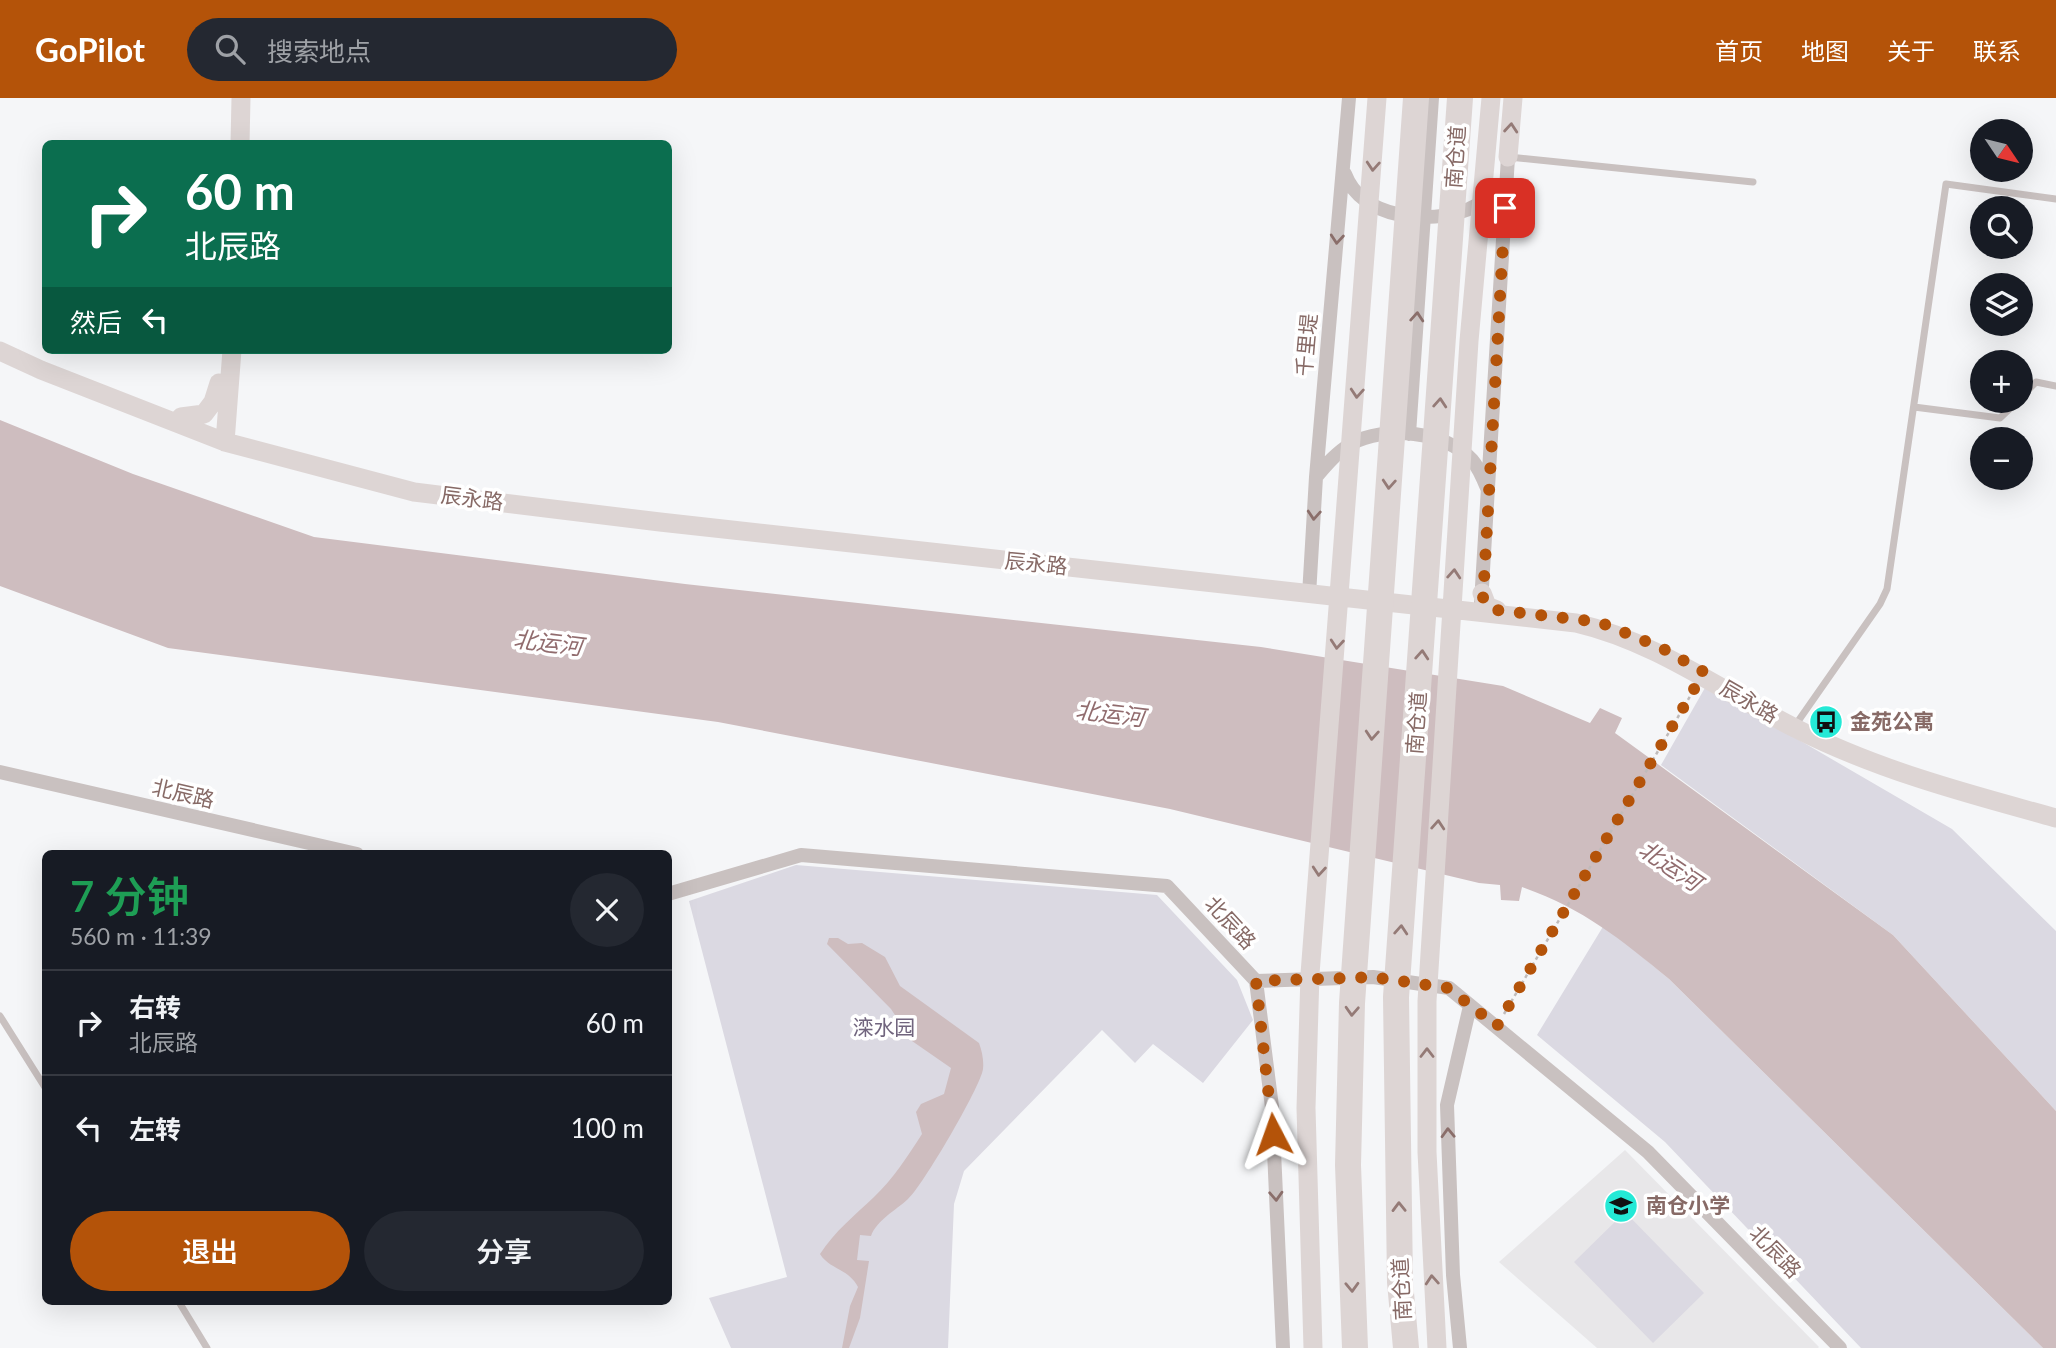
<!DOCTYPE html>
<html lang="zh">
<meta charset="utf-8">
<style>
body{margin:0;font-family:Lato,"Noto Sans SC",sans-serif;background:#242831;color:#f1f3f6;height:100vh;display:flex;flex-direction:column;font-size:26px;white-space:nowrap}
*{box-sizing:border-box;margin:0}
p{font-size:23px;color:#9ea1a6}
.icon{flex:none;width:38px;height:38px;fill:none;stroke:currentColor;stroke-width:2;stroke-linecap:round;stroke-linejoin:round}
.map{position:relative;flex:1;overflow:hidden}
.sheet{position:absolute;left:42px;top:752px;width:630px;height:455px;display:flex;flex-direction:column;background:#171b24;border-radius:10px;box-shadow:0 7px 28px #0002}
.sheet>*{flex:none}
.guide{position:absolute;left:42px;top:42px;width:630px;height:214px;border-radius:10px;box-shadow:0 7px 28px #0002;background:#0b6e4f;color:#fff;overflow:hidden}
.needle{width:46px;rotate:125deg}
.controls{position:absolute;left:1970px;top:21px;display:grid;gap:14px}
.controls a{display:grid;place-items:center;width:63px;height:63px;border-radius:50%;background:#171b24;box-shadow:0 7px 28px #0002;font-size:35px}
.pin{position:absolute;display:grid;place-items:center;width:60px;height:60px;color:#fff;margin:-30px;border-radius:14px;box-shadow:0 4px 10px #0006}
.me{position:absolute;width:77px;margin:-38px;rotate:356deg;stroke-linejoin:round;filter:drop-shadow(0 0 5px #0008)}
.turn{display:flex;align-items:center;gap:24px;height:147px;padding:0 28px;font-size:32px}
.turn .icon{width:91px;height:91px;stroke-width:2.5}
.turn b{display:block;font-size:49px;line-height:60px}
.then{display:flex;align-items:center;height:66px;padding:0 28px;background:#0003;gap:14px;font-size:26px}
.round{display:grid;place-items:center;flex:none;width:74px;height:74px;border-radius:37px;background:#242831}
.head{display:flex;align-items:center;justify-content:space-between;height:119px;padding:0 28px}
h1{font-size:42px;font-weight:600;line-height:52px;color:#1e9e55}
.primary-button{display:flex;gap:14px;margin-top:auto;padding:14px 28px}
.primary-button a{flex:1;height:80px;border-radius:42px;background:#b45309;color:#fff;font-size:28px;font-weight:600;line-height:80px;text-align:center}
.primary-button a+a{background:#242831;color:#f1f3f6}
ul{padding:0;list-style:none}
li{display:flex;align-items:center;gap:21px;height:105px;padding:0 28px;border-top:2px solid #363941}
li div{flex:1}
li b{display:block;font-size:26px}
li em{font-style:normal}
header{display:flex;align-items:center;gap:42px;box-sizing:border-box;height:98px;padding:0 35px;background:#b45309;color:#fff}
header strong{font-size:33px}
nav{display:flex;gap:38px;margin-inline-start:auto;font-size:24px}
.search{width:490px;height:63px;background:#242831;display:flex;align-items:center;gap:18px;box-sizing:border-box;padding:0 24px;border-radius:38px;color:#9ea1a6;font-size:26px}
.map>svg:first-child{display:block}
.built{fill:#e8e7e9}
.green{fill:#dbd9e2}
.water{fill:#cebdbf}
.lines{fill:none;stroke-linecap:round;stroke-linejoin:round}
.path{stroke:#c0bbba;stroke-width:2.5;stroke-dasharray:3.5 3.5;stroke-linecap:butt}
.lane{stroke:#c9c1c0;stroke-width:7}
.street{stroke:#c9c1c0;stroke-width:14}
.secondary{stroke:#ddd5d4;stroke-width:19}
.highway{stroke:#ddd5d4;stroke-width:26}
.oneway{stroke:#947a76}
.oneway2{stroke:#8a6e6a}
.route{stroke:#b45309;stroke-width:12;stroke-dasharray:0 21.6}
.labels{text-anchor:middle;stroke-width:7;stroke-linejoin:round;paint-order:stroke}
.street-label{font-size:21px;fill:#876a66;stroke:#fff}
.poi-label{font-size:21px;font-weight:bold;fill:#876a66;stroke:#fff;text-anchor:start}
.park-label{font-size:21px;fill:#71657e;stroke:#fff}
.water-label{font-size:23px;font-style:italic;fill:#916c6e;stroke:#fff}
</style>
<header>
<strong>GoPilot</strong>
<div class="search"><svg class="icon" aria-label="search" viewBox="0 0 24 24"><circle cx="10" cy="10" r="6"/><path d="M15 15l6 6"/></svg>搜索地点</div>
<nav><a>首页</a><a>地图</a><a>关于</a><a>联系</a></nav>
</header>
<div class="map">
<svg width="2056" height="1250" viewBox="0 0 2056 1250">
<rect width="100%" height="100%" fill="#f5f6f8"/>
<!-- built -->
<path class="built" d="M1625,1052l194,197 -1,1h-221l-98,-86z"/>
<!-- green -->
<path class="green" d="M1706,588l246,143 104,102v180l-163,-176 -232,-170z
M796,767l361,30 80,85 16,40 -50,63 -50,-39 -18,19 -33,-33 -138,141 -10,33 -6,144h-217l-22,-50 78,-21 -98,-376z
M1604,827l65,54 374,369h-182l-196,-206 -128,-107z
M1625,1114l79,81 -51,50 -79,-81z"/>
<!-- water -->
<path class="water" d="M0,322l133,54 181,63 371,47 576,63 242,39 87,37 10,-15 22,10 -7,15 278,202 163,176v237h-13l-374,-369c-50,-41 -85,-70 -147,-92l-3,14 -18,-1 -1,-15 -21,-2 -309,-74 -452,-87 -550,-74 -168,-62z
M829,840h9l10,6 14,-1 23,14 15,29 79,57c3,8 5,18 4,26 -2,17 -61,118 -75,130 -13,12 -31,21 -37,37l-11,-1 -3,25 12,1 -9,57 -11,30h-7l8,-42 8,-19c-9,-18 -29,-18 -38,-33 15,-23 35,-39 54,-57 19,-18 34,-41 48,-63l-6,-22 5,-8 23,-10 7,-26 -39,-27 -21,-32 -64,-65z"/>
<g class="lines">
<!-- path -->
<path class="path" d="M1504,916l188,-321"/>
<!-- lane -->
<path class="lane" d="M1509,59l244,25
M2021,299l15,-15 20,4
M1914,309l86,11 18,-17
M1794,629l86,-123 7,-15 59,-405 110,15
M0,918l46,73
M179,1204l28,46"/>
<!-- street -->
<path class="street" d="M1345,76c17,45 84,51 124,35 14,-6 26,-14 37,-23
M1409,336l23,-336
M1316,379c10,-12 21,-25 35,-33 33,-19 95,-13 121,16 7,8 11,18 15,28
M1309,497l7,-118 33,-379
M1481,505l27,-446
M0,674l357,82
M668,796l133,-39 366,31 89,95 117,-4 76,11 199,164 192,196
M1256,883l16,126 11,241
M1460,1250l-7,-73 -6,-170 23,-99"/>
<!-- secondary -->
<path class="secondary" d="M240,46l1,-46
M1508,59l5,-59
M0,253l41,19 184,72 189,50 246,30 916,101c81,19 145,68 219,105 82,42 173,66 261,90
M181,319l23,-3 9,-12 6,-19
M225,344l7,-92
M1482,495l5,13 10,4
M1313,1250l-7,-240 4,-134 67,-876
M1437,1250l-10,-196v-151l42,-660 22,-243"/>
<!-- highway -->
<path class="highway" d="M1355,1250l-7,-183 4,-162 64,-905
M1406,1250l-6,-66 -4,-285 64,-899"/>
</g>
<!-- one-way arrows -->
<defs><path id="oneway-chevron" d="M-2-3.5L2.5 0L-2 3.5" fill="none" stroke-width="1.6" stroke-linecap="round" stroke-linejoin="round" transform="scale(1.75)"/></defs>
<g class="oneway">
<use href="#oneway-chevron" transform="translate(1511 30) rotate(-85)"/>
<use href="#oneway-chevron" transform="translate(1373 68) rotate(94)"/>
<use href="#oneway-chevron" transform="translate(1357 295) rotate(94)"/>
<use href="#oneway-chevron" transform="translate(1440 305) rotate(-86)"/>
<use href="#oneway-chevron" transform="translate(1389 386) rotate(94)"/>
<use href="#oneway-chevron" transform="translate(1454 476) rotate(-86)"/>
<use href="#oneway-chevron" transform="translate(1337 546) rotate(95)"/>
<use href="#oneway-chevron" transform="translate(1422 557) rotate(-86)"/>
<use href="#oneway-chevron" transform="translate(1372 637) rotate(94)"/>
<use href="#oneway-chevron" transform="translate(1438 727) rotate(-86)"/>
<use href="#oneway-chevron" transform="translate(1319 773) rotate(95)"/>
<use href="#oneway-chevron" transform="translate(1401 832) rotate(-86)"/>
<use href="#oneway-chevron" transform="translate(1352 913) rotate(93)"/>
<use href="#oneway-chevron" transform="translate(1427 955) rotate(-90)"/>
<use href="#oneway-chevron" transform="translate(1399 1109) rotate(-91)"/>
<use href="#oneway-chevron" transform="translate(1432 1182) rotate(-94)"/>
<use href="#oneway-chevron" transform="translate(1352 1189) rotate(88)"/>
</g>
<g class="oneway2">
<use href="#oneway-chevron" transform="translate(1337 141) rotate(95)"/>
<use href="#oneway-chevron" transform="translate(1417 219) rotate(-86)"/>
<use href="#oneway-chevron" transform="translate(1314 417) rotate(94)"/>
<use href="#oneway-chevron" transform="translate(1448 1035) rotate(-92)"/>
<use href="#oneway-chevron" transform="translate(1276 1098) rotate(87)"/>
</g>
<g class="lines">
<!-- route -->
<path class="route" d="M1273,1036l-17,-153 117,-4 75,11 49,38 207,-354 -44,-25 -61,-25 -102,-12 -10,-4 -4,-7 22,-391"/>
</g>
<!-- icons -->
<defs>
<g id="bus-disc" transform="scale(1.75)"><circle r="9.5" fill="#24e9d6" stroke="#fff"/><path d="M-5-6H5V4H4V6H2V4H-2V6H-4V4H-5ZM-3.5-4V0h7V-4ZM-3.5 1.2v1.5H-2V1.2ZM2 1.2v1.5H3.5V1.2Z" fill="#111"/></g>
<g id="school-disc" transform="scale(1.75)"><circle r="9.5" fill="#24e9d6" stroke="#fff"/><path d="M0-5L7-2L0 1L-7-2ZM-4 1L0 2.5L4 1V4Q0 6-4 4Z" fill="#111"/></g>
</defs>
<g fill-rule="evenodd">
<use href="#bus-disc" x="1826" y="624"/>
<use href="#school-disc" x="1621" y="1108"/>
</g>
<g class="labels">
<!-- street labels -->
<g class="street-label">
<text transform="translate(1456 59) rotate(-86)" y="7">南仓道</text>
<text transform="translate(1307 247) rotate(-85)" y="7">千里堤</text>
<text transform="translate(472 401) rotate(7)" y="7">辰永路</text>
<text transform="translate(1036 466) rotate(6)" y="7">辰永路</text>
<text transform="translate(1749 604) rotate(30)" y="7">辰永路</text>
<text transform="translate(1417 625) rotate(-86)" y="7">南仓道</text>
<text transform="translate(183 696) rotate(13)" y="7">北辰路</text>
<text transform="translate(1230 825) rotate(47)" y="7">北辰路</text>
<text transform="translate(1775 1154) rotate(46)" y="7">北辰路</text>
<text transform="translate(1402 1191) rotate(-93)" y="7">南仓道</text>
</g>
<!-- poi labels -->
<g class="poi-label">
<text x="1850" y="631">金苑公寓</text>
<text x="1646" y="1115">南仓小学</text>
</g>
<!-- park labels -->
<g class="park-label">
<text x="884" y="937">滦水园</text>
</g>
<!-- water labels -->
<g class="water-label">
<text transform="translate(548 545) rotate(7)" y="8">北运河</text>
<text transform="translate(1110 616) rotate(7)" y="8">北运河</text>
<text transform="translate(1670 768) rotate(34)" y="8">北运河</text>
</g>
</g>
</svg>
<div class="controls">
<a><svg class="needle" viewBox="-14 -14 28 28"><path d="M0-13l5 13h-10z" fill="#e53935"/><path d="M0 13l5-13h-10z" fill="#9ea1a6"/></svg></a>
<a><svg class="icon" aria-label="search" viewBox="0 0 24 24"><circle cx="10" cy="10" r="6"/><path d="M15 15l6 6"/></svg></a>
<a><svg class="icon" aria-label="layers" viewBox="0 0 24 24"><path d="M12 4l9 5-9 5-9-5zM3 14l9 5 9-5"/></svg></a>
<a>+</a>
<a>−</a>
</div>
<div class="pin" style="left:1505px;top:110px;background:#d93025"><svg class="icon" aria-label="arrive" viewBox="0 0 24 24"><path d="M6 21V4h12l-3 4 3 4H6"/></svg></div>
<svg class="me" style="left:1273px;top:1036px" viewBox="-20 -20 40 40"><path d="M0-17L14 15 0 8-14 15z" fill="#b45309" stroke="#fff" stroke-width="4"/></svg>
<div class="guide">
<div class="turn"><svg class="icon" aria-label="right" viewBox="0 0 24 24"><path d="M7 20v-9h11M14 6l5 5-5 5"/></svg><div><b>60 m</b>北辰路</div></div>
<div class="then">然后<svg class="icon" aria-label="left" viewBox="0 0 24 24"><path d="M17 20v-9H6M10 6l-5 5 5 5"/></svg></div>
</div>
<section class="sheet">
<div class="head"><div><h1>7 分钟</h1><p>560 m · 11:39</p></div><a class="round"><svg class="icon" aria-label="close" viewBox="0 0 24 24"><path d="M6 6l12 12M18 6L6 18"/></svg></a></div>
<ul>
<li><svg class="icon" aria-label="right" viewBox="0 0 24 24"><path d="M7 20v-9h11M14 6l5 5-5 5"/></svg><div><b>右转</b><p>北辰路</p></div><em>60 m</em></li>
<li><svg class="icon" aria-label="left" viewBox="0 0 24 24"><path d="M17 20v-9H6M10 6l-5 5 5 5"/></svg><div><b>左转</b></div><em>100 m</em></li>
</ul>
<div class="primary-button"><a>退出</a><a>分享</a></div>
</section>
</div>
